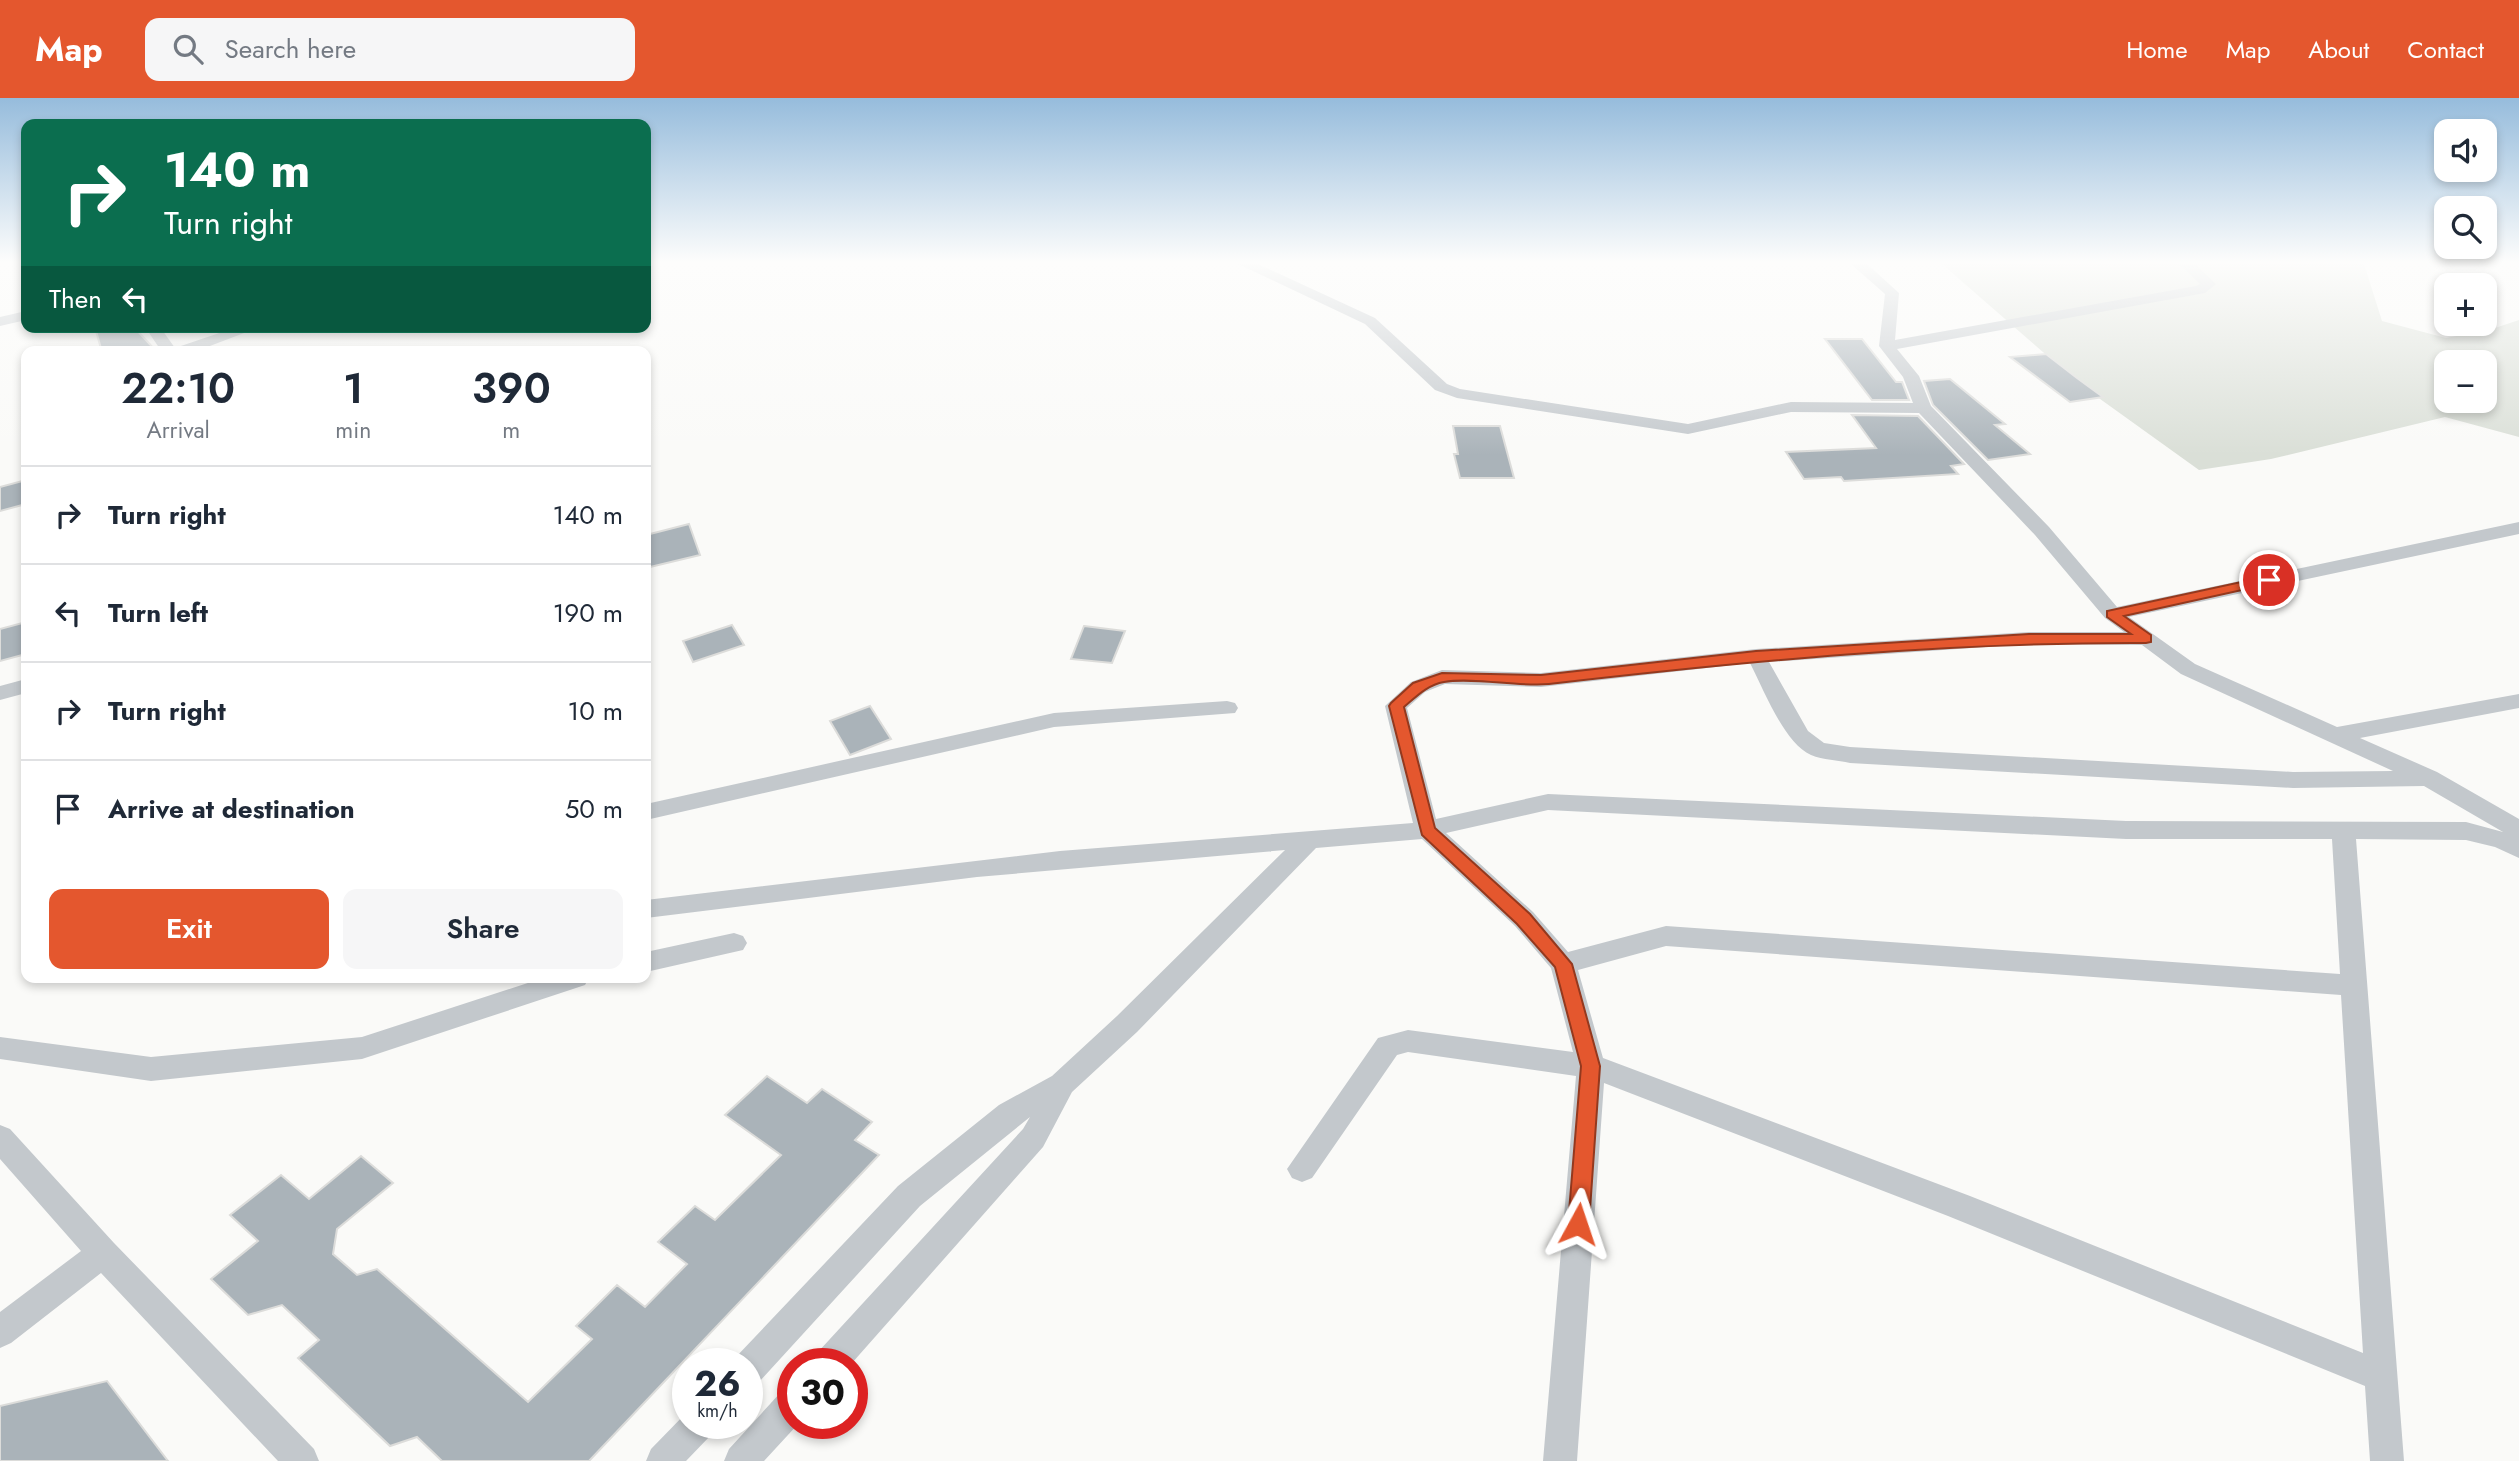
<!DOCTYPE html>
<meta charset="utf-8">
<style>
body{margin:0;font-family:Jost,sans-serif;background:#f6f6f7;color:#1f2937;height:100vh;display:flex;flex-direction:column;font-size:26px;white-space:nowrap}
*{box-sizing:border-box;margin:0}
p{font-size:23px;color:#747a83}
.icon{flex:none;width:38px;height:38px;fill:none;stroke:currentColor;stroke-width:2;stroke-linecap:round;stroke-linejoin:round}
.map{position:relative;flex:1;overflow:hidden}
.panel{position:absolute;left:21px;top:248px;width:630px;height:637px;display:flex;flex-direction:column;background:#fff;border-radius:14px;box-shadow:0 4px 10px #0003}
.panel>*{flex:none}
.banner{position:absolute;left:21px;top:21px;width:630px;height:214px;border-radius:14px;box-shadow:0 4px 10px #0003;background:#0b6e4f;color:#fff;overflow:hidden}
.controls{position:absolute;left:2434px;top:21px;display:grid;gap:14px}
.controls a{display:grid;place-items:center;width:63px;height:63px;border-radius:14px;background:#fff;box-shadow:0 4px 10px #0003;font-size:35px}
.speed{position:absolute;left:672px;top:1250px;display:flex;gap:14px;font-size:35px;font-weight:700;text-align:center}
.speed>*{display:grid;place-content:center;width:91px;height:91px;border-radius:50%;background:#fff;box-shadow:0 4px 10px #0003;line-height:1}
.speed small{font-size:18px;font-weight:400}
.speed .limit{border:10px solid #d22;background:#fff;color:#111}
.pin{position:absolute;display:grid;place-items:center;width:60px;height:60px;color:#fff;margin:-30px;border:4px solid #fff;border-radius:50%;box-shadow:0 2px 7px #0007}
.me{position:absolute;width:77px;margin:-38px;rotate:5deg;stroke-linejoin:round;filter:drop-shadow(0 0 5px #0008)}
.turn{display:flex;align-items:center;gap:24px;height:147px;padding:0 28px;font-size:32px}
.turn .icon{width:91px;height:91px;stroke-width:2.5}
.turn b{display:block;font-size:49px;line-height:60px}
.then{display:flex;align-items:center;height:66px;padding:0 28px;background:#0003;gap:14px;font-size:26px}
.eta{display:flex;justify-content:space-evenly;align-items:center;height:119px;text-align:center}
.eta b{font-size:42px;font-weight:600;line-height:49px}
.action{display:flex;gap:14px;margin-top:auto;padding:14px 28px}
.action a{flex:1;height:80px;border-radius:14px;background:#e4572e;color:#fff;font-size:28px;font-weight:600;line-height:80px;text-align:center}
.action a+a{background:#f6f6f7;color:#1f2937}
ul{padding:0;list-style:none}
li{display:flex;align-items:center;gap:21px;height:98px;padding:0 28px;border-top:2px solid #e0e1e3}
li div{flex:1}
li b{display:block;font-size:26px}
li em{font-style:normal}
header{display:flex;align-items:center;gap:42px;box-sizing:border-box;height:98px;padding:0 35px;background:#e4572e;color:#fff}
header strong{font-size:33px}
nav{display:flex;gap:38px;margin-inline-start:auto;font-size:24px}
.search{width:490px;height:63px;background:#f6f6f7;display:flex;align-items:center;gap:18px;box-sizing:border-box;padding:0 24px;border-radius:14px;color:#747a83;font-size:26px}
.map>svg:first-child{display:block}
.green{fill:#dadfd7;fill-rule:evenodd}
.building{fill:#aab3b9;stroke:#dcdcda;stroke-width:2}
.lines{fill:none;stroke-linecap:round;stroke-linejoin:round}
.street{fill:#c3c8cc;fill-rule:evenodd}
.route{fill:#e4572e;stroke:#94391e;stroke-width:2}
</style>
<header>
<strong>Map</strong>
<div class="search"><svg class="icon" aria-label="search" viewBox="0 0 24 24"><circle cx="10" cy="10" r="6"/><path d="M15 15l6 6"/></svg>Search here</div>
<nav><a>Home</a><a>Map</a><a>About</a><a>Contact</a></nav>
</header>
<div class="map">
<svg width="2519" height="1363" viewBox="0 0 2519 1363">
<rect width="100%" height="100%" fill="#fafaf8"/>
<!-- green -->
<path class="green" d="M1942,166h422l18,57 64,17 43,-8 30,-10v117l-74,-20 -174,42 -72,11 -117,-84zM2446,264h39v39h-39z"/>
<!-- building -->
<path class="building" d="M101,229h33l23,25h-55l-6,-21z
M1825,241h37l34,43h6l7,18h-37z
M2046,256l31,24 26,19 -33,5 -60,-45z
M1950,281l55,45 -10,1 35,29 -42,6 -55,-55 -9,-24z
M1852,317l66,1 46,48 -13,2 7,8 -114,7 -3,-4 -37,2 -18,-27 90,-4z
M1453,328h47l14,52h-54l-6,-24h4z
M26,382v24l-26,7v-24z
M689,426l11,31 -54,13v-33z
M26,524v32l-26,7v-32z
M732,527l12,20 -51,17 -10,-21z
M1084,528l41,5 -13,32 -41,-4z
M870,608l21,33 -41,16 -20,-34z
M767,978l40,27 15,-14 50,33 -17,18 24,15 -290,306h-147l-25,-24 -27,9 -92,-88 21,-18 -37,-35 -34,10 -37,-36 47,-38 -28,-26 51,-40 28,24 52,-43 32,27 -56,46 -4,25 24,21 20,-6 151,133 64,-63 -16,-13 41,-41 28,22 42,-43 -29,-22 37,-36 20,14 66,-65 -56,-40z
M107,1283l61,80h-168v-55z"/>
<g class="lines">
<!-- street -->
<path class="street" d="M1238,166h20l117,54 72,66 13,5 228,35 103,-22 122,1 -10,-26 -24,-31 6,-52 -34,-30h16l32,29 -4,47 301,-54 4,-2 -21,-20h16l21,20 -11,9 -308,56 22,27 12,30 118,121 68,80 402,-85v12l-390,83 66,47 142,63 182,-33v14l-159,30 77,34 82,47v39l-24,-11 -29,-7 -110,-1 48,622h-34l-5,-75 -417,-170 -344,-133 -27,378h-34l33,-385 -168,-24 -11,3 -85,123 -10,4 -10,-4 -5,-9 91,-131 30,-8 165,22 -22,-84 -36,-42 -93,-87 -106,9 -179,184 -65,60 -29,55 -191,216h-38l4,-11 205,-223 7,-12 -110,89 -161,176 -12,4v-23h-14l2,-5 163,-172 101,-81 53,-29 65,-60 168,-166 -308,27 -331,41v-18l414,-49 353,-28 -28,-117 26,-24 31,-12 99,3 215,-24 273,-17h95l-19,-14 -70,-83 -116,-122 -128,-1 -103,22 -231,-36 -22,-8 -70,-66zM2029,546l113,1 39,29 212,97 -100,1 -443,-25 -26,-4 -16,-12 -39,-69zM1750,565c14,27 34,80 61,92 12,5 27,5 39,8l443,25 131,-2 79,46 -37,-10 -340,-1 -578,-27 -112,25 -29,-111 18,-16 20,-8 96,3zM1548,712l578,29h206l8,135 -674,-48 -98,26 -35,-40 -87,-79zM1666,848l675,49 22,358 -393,-157 -367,-138 -25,-88z
M26,213v9l-26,6v-9z
M145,229h15l15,21 62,-21h23l-66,25h-32z
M26,581v14l-26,7v-14z
M1227,603l8,2 3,5 -3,5 -181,14 -408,93v-16l408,-91z
M734,835l9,3 4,7 -4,7 -97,22v-20z
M543,880h46l-4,7 -223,74 -211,22 -151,-22v-22l151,20 211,-20z
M0,1027l10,4 104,114 200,206 5,12h-41l-177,-188 -90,70 -11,5v-36l81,-61 -81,-92z
M793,1289v36h6l-35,38h-40l5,-12 52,-57z
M688,1313v12h28l-5,12 -25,26h-40l5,-12z"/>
</g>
<!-- sky -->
<linearGradient id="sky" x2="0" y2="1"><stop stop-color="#96bcdc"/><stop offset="0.46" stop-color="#fdfdfc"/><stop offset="1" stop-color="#fdfdfc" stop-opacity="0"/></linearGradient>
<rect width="2519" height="357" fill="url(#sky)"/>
<!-- route -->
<path class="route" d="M2269,478l5,2v5l-150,33 27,19v7l-5,1c-200,-1 -398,18 -597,41 -32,3 -75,-7 -105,-2 -17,3 -28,15 -40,25l31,121 95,86 42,50 28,102 -11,158 -3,7 -8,3 -7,-3 -3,-7 13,-158 -26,-99 -38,-43 -95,-89 -33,-129 2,-3 22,-20 29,-10 99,2 215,-24 273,-17h102l-24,-17v-6z"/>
</svg>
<div class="controls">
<a><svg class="icon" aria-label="sound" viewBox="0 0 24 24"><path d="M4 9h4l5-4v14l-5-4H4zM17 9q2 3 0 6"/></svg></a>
<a><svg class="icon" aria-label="search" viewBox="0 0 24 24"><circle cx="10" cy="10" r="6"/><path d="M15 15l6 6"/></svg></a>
<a>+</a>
<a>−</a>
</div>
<div class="speed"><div>26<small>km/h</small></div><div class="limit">30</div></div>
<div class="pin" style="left:2269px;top:482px;background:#d93025"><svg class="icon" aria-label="arrive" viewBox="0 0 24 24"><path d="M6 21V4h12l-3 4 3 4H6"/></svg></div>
<svg class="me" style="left:1578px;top:1126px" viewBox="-20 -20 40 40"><path d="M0-17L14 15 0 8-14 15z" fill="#e4572e" stroke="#fff" stroke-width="4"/></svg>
<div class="banner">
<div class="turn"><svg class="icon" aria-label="right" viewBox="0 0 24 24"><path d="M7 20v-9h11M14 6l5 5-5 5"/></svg><div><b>140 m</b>Turn right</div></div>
<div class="then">Then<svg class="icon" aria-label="left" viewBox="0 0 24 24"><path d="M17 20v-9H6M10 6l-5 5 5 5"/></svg></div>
</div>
<section class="panel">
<div class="eta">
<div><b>22:10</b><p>Arrival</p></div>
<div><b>1</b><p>min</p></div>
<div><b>390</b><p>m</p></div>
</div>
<ul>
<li><svg class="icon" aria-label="right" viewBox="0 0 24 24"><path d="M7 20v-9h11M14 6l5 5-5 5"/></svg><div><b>Turn right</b></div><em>140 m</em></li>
<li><svg class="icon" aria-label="left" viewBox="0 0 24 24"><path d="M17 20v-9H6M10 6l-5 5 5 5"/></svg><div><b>Turn left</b></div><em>190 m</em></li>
<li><svg class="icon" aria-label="right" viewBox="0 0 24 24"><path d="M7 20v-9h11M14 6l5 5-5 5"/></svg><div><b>Turn right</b></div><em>10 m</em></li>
<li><svg class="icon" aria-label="arrive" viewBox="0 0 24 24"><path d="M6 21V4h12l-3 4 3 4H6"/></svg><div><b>Arrive at destination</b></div><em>50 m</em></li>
</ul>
<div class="action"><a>Exit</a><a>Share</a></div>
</section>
</div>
